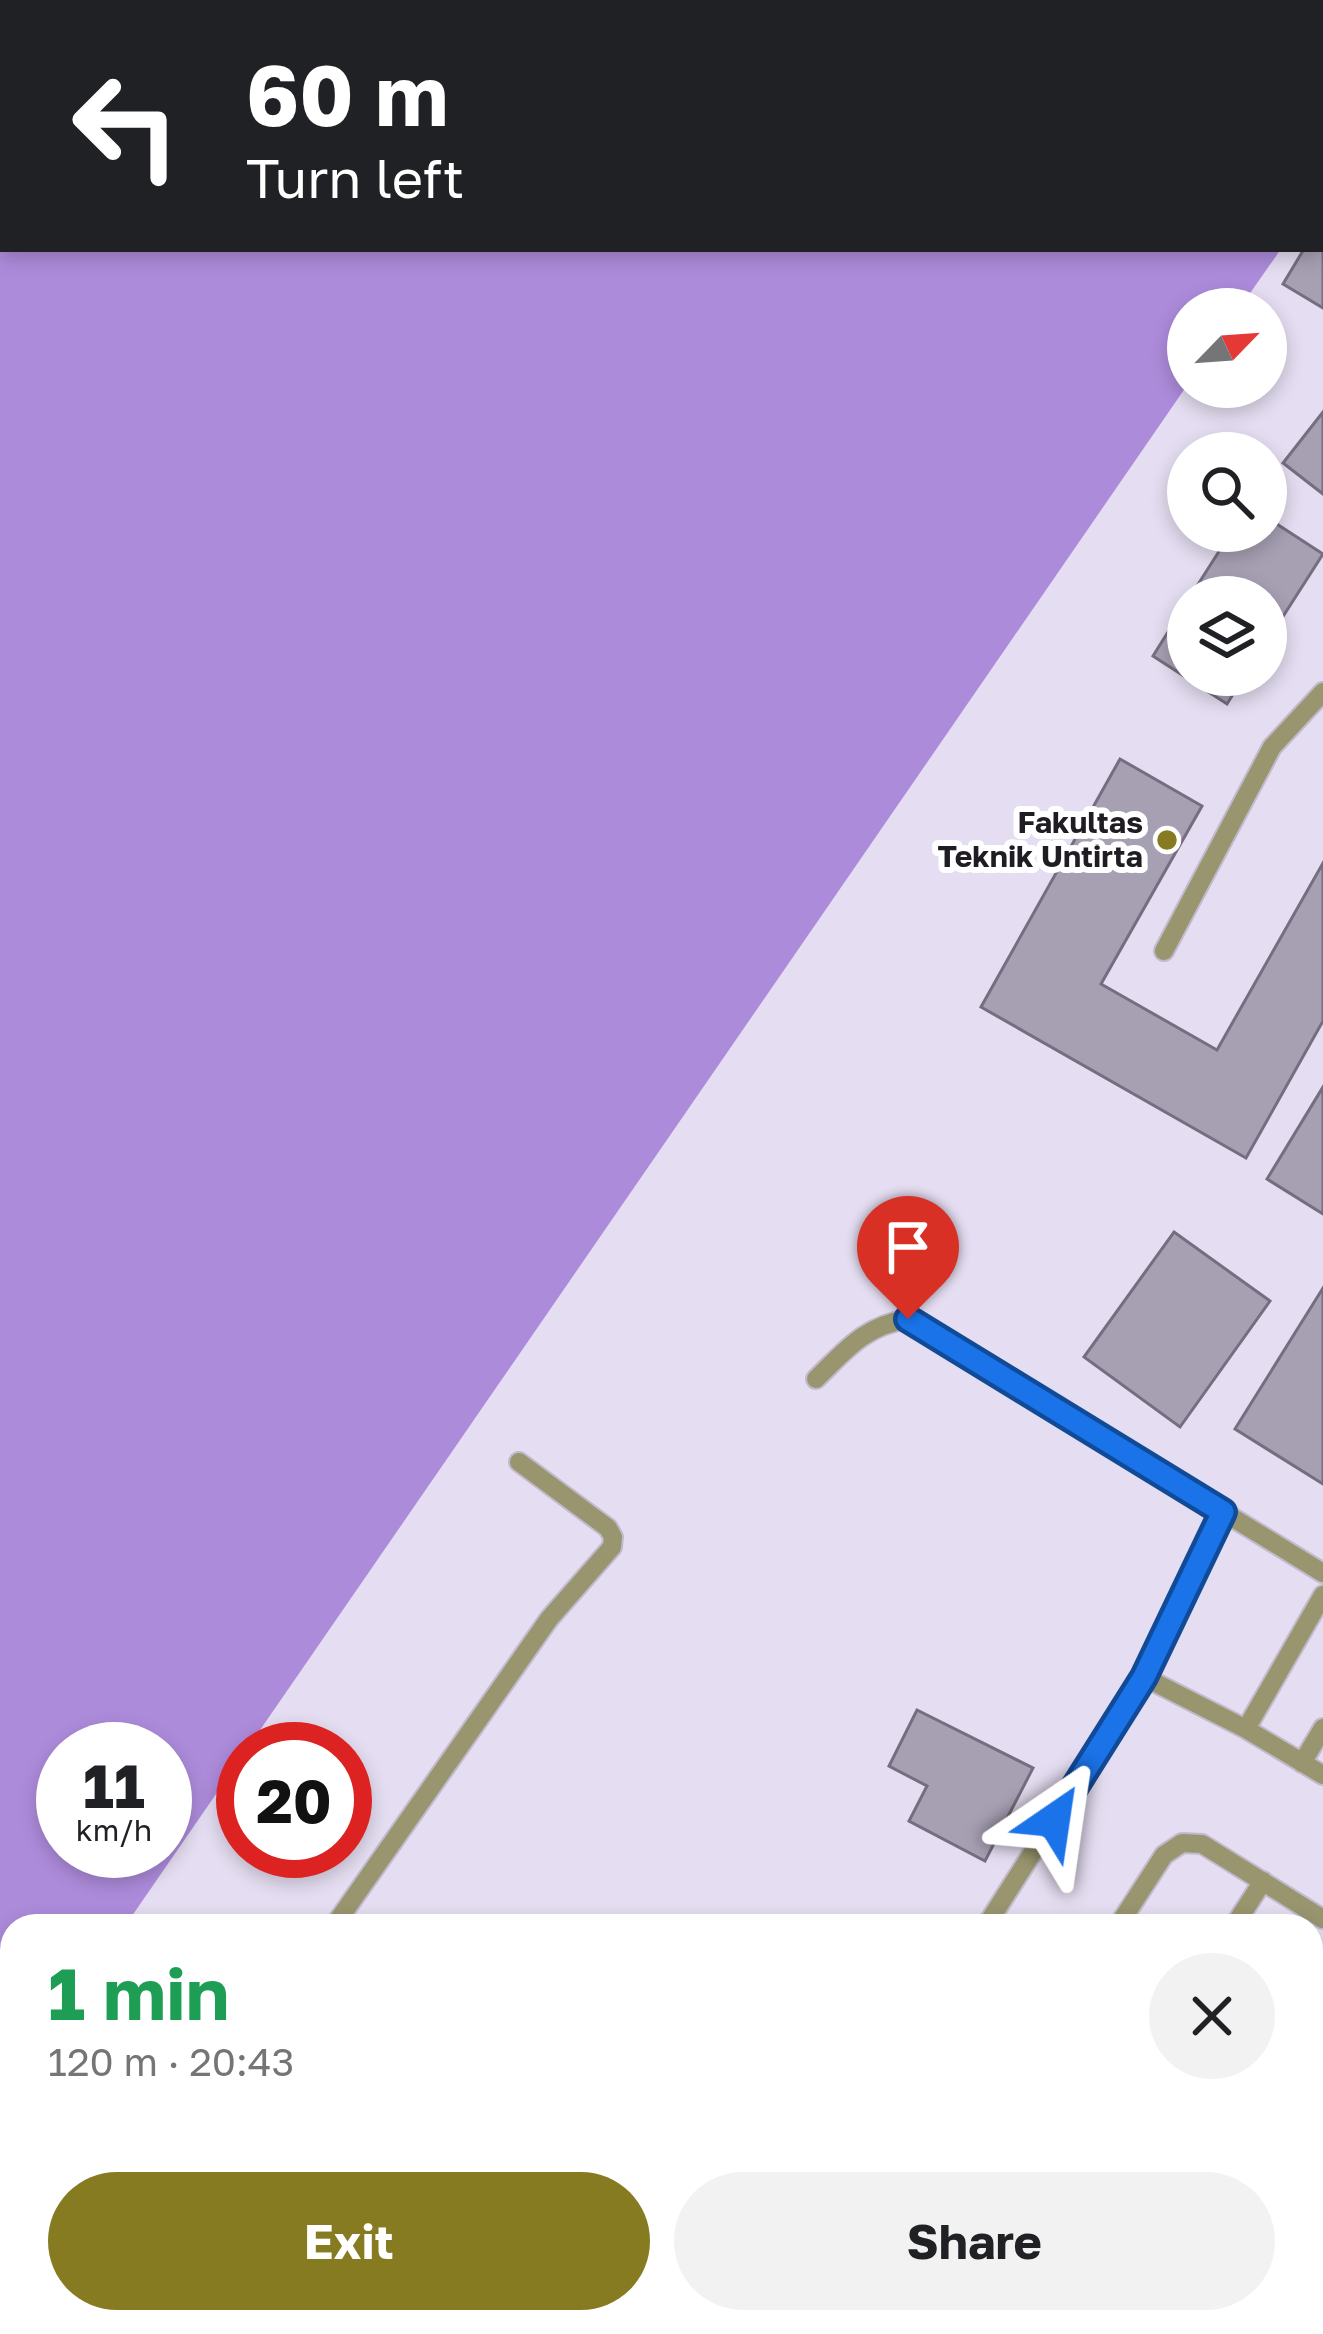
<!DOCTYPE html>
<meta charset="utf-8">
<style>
body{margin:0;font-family:"Golos Text",sans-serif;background:#f2f2f2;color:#202124;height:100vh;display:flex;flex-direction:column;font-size:45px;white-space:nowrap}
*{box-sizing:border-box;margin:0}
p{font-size:39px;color:#757577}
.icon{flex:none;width:66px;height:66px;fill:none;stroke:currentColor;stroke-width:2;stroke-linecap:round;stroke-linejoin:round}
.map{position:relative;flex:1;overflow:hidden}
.sheet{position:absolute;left:0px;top:1914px;width:1323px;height:420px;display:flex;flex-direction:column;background:#fff;border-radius:36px 36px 0 0;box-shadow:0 6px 18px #0003}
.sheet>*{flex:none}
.guide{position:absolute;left:0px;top:0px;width:1323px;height:252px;box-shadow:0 6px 18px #0003;background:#202124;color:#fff;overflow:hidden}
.needle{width:78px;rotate:65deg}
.fabs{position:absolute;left:1167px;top:288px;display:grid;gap:24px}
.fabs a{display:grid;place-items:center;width:120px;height:120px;border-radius:50%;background:#fff;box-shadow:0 6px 18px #0003;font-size:60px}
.speed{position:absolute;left:36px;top:1722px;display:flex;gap:24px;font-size:60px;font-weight:700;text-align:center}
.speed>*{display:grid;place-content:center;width:156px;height:156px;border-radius:50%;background:#fff;box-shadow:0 6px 18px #0003;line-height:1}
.speed small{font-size:30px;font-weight:400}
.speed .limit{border:18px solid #d22;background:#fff;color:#111}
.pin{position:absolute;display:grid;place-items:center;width:102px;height:102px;color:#fff;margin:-123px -51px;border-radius:50% 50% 50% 0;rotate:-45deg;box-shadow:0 0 12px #0007}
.pin .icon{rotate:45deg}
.me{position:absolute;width:132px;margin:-66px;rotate:32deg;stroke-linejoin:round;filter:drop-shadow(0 0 9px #0008)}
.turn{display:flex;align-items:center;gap:42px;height:252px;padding:0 48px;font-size:54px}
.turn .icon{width:156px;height:156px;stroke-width:2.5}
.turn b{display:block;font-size:84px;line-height:102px}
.round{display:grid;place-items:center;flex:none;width:126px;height:126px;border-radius:63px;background:#f2f2f2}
.head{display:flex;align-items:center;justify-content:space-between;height:204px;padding:0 48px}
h1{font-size:72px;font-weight:700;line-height:90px;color:#1e9e55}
.cta{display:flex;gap:24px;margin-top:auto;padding:24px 48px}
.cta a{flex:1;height:138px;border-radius:72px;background:#877b21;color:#fff;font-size:48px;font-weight:700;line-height:138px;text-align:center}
.cta a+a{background:#f2f2f2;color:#202124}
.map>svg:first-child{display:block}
.forest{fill:#ad8bdb;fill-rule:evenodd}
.building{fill:#a7a0b3;stroke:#756e80;stroke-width:3}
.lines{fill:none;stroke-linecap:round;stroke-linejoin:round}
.lane-casing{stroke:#c1bacc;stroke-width:22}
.lane{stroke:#99956f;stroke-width:18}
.route-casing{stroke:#114b97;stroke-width:30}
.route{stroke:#1a73e8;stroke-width:21}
.poi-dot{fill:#877b21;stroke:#fff;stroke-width:4.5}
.labels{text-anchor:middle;stroke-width:12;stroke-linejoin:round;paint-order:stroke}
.poi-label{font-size:30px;font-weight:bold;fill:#1f1c23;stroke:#fff;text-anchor:end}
</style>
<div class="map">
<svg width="1323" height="2334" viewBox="0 0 1323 2334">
<rect width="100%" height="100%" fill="#e5ddf1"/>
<!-- forest -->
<path class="forest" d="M0,0h1323v180l-3,8v-185h-1317v246h1278l-42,60h-51v75l-941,1365h-4v6l-118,171h-113v43l-12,-2zM63,1749h102v102h-102z"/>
<!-- building -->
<path class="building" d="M1323,217v91l-40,-24 21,-35h16v-27z
M1323,412v82l-40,-31z
M1266,517l57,37 -57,89v-46h-76l42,-66h34z
M1188,600v75h57l-18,29 -74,-48z
M1120,759l82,47 -101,178 116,66 106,-187v158l-77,137 -265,-151z
M1323,1087v127l-56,-35z
M1174,1232l96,69 -90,126 -96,-70z
M1323,1288v196l-88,-55z
M917,1710l116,58 -48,93 -76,-40 18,-35 -38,-20z
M1115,2322h75l20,12h-102z"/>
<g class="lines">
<!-- lane casing -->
<g class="lane-casing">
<path id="lane" d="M1255,0l3,3
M1320,62l3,3
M1164,951l108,-204 51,-55
M816,1379c30,-29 48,-53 92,-60l415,254
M1144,1677l102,52 77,46
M1246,1729l77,-134
M1302,1763l21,-35
M334,1926l215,-307 63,-72 1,-10 -5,-9 -89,-66
M986,1926l158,-249 79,-165
M1118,1926l46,-71 18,-12 20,1 121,75
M1234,1926l29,-45
M1311,1991l12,-19
M1311,2150l12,8
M1311,2212l12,7
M32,2334l10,-12"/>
</g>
<!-- lane -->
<use href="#lane" class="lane"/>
</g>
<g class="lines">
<!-- route casing -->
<g class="route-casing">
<path id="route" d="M908,1319l315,193 -79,165 -90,143"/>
</g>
<!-- route -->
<use href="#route" class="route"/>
</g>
<!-- markers -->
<circle class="poi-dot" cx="1167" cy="840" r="12"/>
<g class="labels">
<!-- poi labels -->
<g class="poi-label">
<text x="1143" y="833">Fakultas<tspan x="1143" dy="34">Teknik Untirta</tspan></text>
</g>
</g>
</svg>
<div class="fabs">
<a><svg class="needle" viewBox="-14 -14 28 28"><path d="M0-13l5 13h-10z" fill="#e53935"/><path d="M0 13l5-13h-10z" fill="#757577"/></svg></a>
<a><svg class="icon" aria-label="search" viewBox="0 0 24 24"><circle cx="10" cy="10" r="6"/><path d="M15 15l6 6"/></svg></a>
<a><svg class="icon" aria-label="layers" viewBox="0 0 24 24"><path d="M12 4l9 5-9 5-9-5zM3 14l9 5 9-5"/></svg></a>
</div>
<div class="speed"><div>11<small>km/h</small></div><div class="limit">20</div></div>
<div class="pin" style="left:908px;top:1319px;background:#d93025"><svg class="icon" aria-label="arrive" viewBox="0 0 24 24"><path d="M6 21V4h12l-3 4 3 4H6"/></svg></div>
<svg class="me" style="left:1054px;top:1820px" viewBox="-20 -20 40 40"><path d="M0-17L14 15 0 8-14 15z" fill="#1a73e8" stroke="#fff" stroke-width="4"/></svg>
<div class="guide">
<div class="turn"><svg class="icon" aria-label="left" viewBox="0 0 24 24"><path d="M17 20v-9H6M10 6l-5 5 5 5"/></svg><div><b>60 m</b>Turn left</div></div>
</div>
<section class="sheet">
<div class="head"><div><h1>1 min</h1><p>120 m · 20:43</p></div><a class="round"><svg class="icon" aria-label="close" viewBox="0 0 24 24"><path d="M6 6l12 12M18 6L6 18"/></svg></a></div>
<div class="cta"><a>Exit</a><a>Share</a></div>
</section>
</div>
